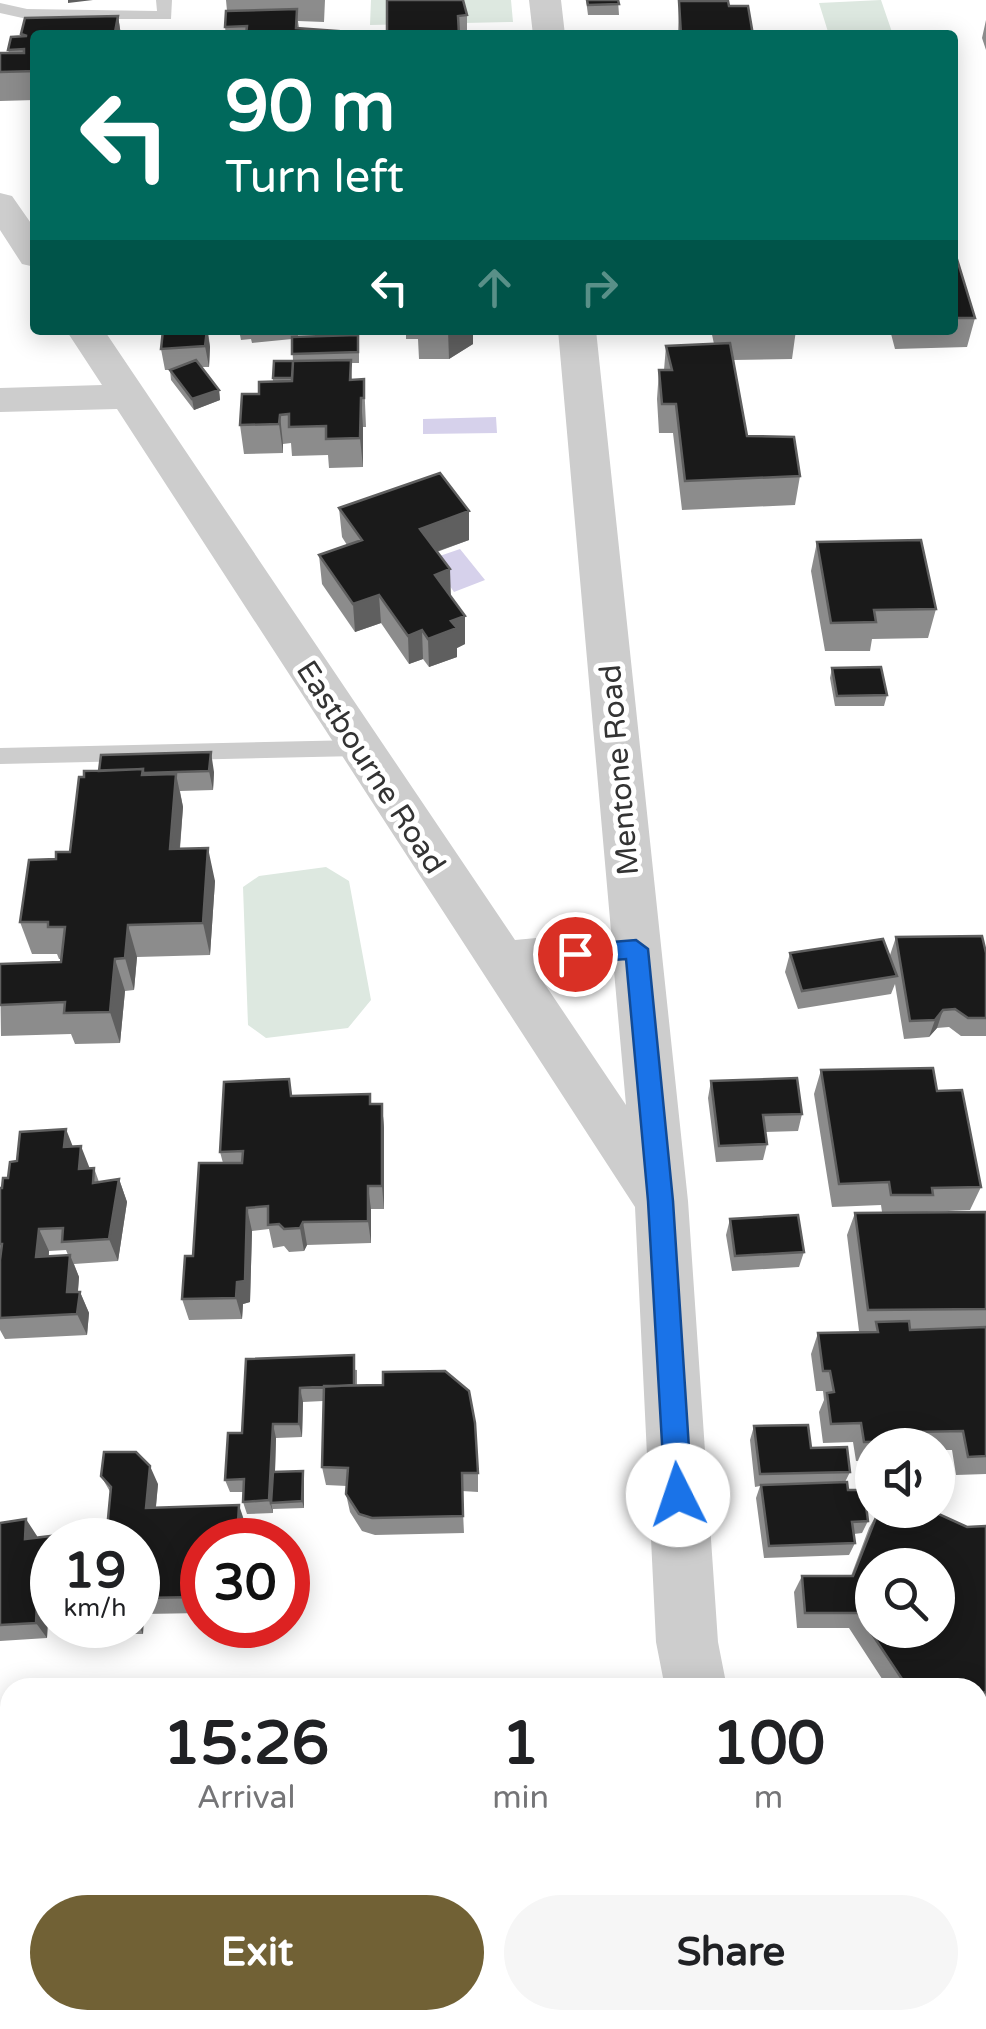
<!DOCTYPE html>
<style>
body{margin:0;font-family:"Varela Round",sans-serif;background:#f6f6f6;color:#202124;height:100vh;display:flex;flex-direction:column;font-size:38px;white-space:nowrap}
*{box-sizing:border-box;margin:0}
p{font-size:32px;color:#757577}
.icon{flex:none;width:55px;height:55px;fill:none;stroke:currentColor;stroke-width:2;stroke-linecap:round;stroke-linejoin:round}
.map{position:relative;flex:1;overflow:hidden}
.details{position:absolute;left:0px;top:1678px;width:988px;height:352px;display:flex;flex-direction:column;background:#fff;border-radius:30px 30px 0 0;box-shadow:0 5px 25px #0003}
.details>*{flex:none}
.top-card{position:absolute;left:30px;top:30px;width:928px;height:305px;border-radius:10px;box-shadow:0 5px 25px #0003;background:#00695c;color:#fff;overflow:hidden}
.tools{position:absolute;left:855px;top:1428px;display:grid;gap:20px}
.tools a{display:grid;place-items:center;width:100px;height:100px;border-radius:50%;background:#fff;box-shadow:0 5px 25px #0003;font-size:50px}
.speed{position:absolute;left:30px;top:1518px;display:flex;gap:20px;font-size:50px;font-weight:700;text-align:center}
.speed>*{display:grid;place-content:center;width:130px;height:130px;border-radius:50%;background:#fff;box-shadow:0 5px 25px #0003;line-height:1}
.speed small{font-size:25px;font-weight:400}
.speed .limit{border:15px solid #d22;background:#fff;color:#111}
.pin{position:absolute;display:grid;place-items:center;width:85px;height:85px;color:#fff;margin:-42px;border:5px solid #fff;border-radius:50%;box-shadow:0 2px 10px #0007}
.me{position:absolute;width:110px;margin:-55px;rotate:356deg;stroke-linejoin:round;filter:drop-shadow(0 0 8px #0008)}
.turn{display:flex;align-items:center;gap:35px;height:210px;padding:0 30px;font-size:45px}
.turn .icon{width:130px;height:130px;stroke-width:2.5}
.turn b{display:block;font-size:70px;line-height:85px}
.lanes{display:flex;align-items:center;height:95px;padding:0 30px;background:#0003;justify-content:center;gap:50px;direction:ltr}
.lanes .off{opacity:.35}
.eta{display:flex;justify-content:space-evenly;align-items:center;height:170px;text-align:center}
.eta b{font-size:60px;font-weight:700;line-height:70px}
.button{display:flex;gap:20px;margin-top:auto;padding:20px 30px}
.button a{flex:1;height:115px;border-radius:60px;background:#716135;color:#fff;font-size:40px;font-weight:700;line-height:115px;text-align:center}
.button a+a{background:#f6f6f6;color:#202124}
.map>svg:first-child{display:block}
.green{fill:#dde8e0}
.water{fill:#d6d1eb}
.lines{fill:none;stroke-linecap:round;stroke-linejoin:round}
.service{fill:#cdcdcd;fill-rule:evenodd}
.minor{fill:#cdcdcd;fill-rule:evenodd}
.wall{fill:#8c8c8c;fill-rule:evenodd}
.shaded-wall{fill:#5f5f5f}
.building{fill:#1a1a1a;stroke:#5f5f5f;stroke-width:2.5;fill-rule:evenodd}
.route{fill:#1a73e8;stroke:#114b97;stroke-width:2.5}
.labels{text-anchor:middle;stroke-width:10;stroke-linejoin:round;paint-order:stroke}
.street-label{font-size:30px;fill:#333;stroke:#fff}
</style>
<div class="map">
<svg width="986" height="2029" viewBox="0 0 986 2029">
<rect width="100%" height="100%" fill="#fff"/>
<!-- green -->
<path class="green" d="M371,0h140l2,22 -143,3z
M881,0l12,35h-64l-10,-32z
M326,867l23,14 22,119 -23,28 -82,10 -18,-13 -5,-138 16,-11z"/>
<!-- water -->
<path class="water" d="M496,417l1,16 -74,1v-15z
M460,549l25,31 -31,12 -23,-33z"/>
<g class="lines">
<!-- service -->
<path class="service" d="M156,0h16l-1,19h-144l-27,-6v-10l27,6 130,2z
M358,740l11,8 -11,8 -358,8v-16z"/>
<!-- minor -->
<path class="minor" d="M529,0h32l4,35h-32z
M0,193l12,3 23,33v38l-13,-3 -22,-34z
M66,330h38l411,610 96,-9 -53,-601h38l92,871 30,441 9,46h-62l-9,-46 -21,-435 -518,-798 -117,3v-24l102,-3zM614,971l12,134 -86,-128z
M10,1740v64l-10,1v-64z
M837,2020h73l3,9h-73z"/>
</g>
<!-- wall -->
<path class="wall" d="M226,0h99l-1,22 -26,-1 1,7 51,7h-124l-1,-8 2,-16z
M387,0l80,15v20h-80z
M586,0h32l1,15h-31z
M679,1l50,5 24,29h-75z
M118,16l3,19h-86v65l-35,1v-48h9l-1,-3 14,-14 -1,-2z
M986,20v30l-4,-12z
M952,243l23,75 -8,29 -72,2 -5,-19h62z
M163,330h45l2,17 -1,20h-7l17,23 1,10 -26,10 -23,-30 -1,-10h-5l-4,-21z
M239,330h59v7l61,9v17h-8l1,17 12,-1 2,48h-3v40l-34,1 -1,-13 -36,1 -1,-13 -8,1v9l-39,1 -4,-29 19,-31 14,-12v-4l20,-17 -1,-22 -40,4 -1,-4 -10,1z
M406,330h67v14l-24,15h-30l-1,-20h-12z
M711,330h85l-4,29 -59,1 14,76 53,40 -5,29 -113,5 -9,-77h-14l-2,-34 2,-29h5l2,-24 48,-2z
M339,508l130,3v29l-32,12 14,45 14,19v28l-8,4v9l-28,10 -6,-8 -14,5 -28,-41 -26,9 -33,-48 -3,-29 28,-10 -5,-8z
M817,542l119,67 -8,29 -56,1 -2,12h-45l-14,-80z
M832,668l55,27 -3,11h-49l-5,-28z
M84,771l130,1 -1,18 -33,1 3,16 -3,42 35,32 -5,74 -73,2 -3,33 -9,1 -5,52 -45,1 -4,-10 -70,2 -1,-72 61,-2v-3h-2l-2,-5h-25l-12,-32 36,-63 14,-7z
M896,937l90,16v83h-25l-12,-9 -12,1 -8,9 -25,2 -9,-55 -4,10 -93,15 -13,-37 5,-19 100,2z
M821,1070l116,21 44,96 -11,23 -44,2h60v262l-30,1 -4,-25h-14v-5h-66v15l-16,1 -3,-19 -30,1 -4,-31 5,-12 -1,-9h-7l-5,-37 7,-21 55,-2h-14l-12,-96 8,-22 27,-1 -1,-7 -49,2 -18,-113z
M289,1079l3,17 90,8 2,24v81h-13v34l-64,2 -3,6 -15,1 -5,-6 -11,2 -4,-19 -17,2 -2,71 -7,2 -1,15 -53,1 -7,-21 11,-43 30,-93 -3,-11z
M711,1081l91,33 -4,17 -33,1 2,12 -4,16 -47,2 -8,-64z
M72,1146l17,23 5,-1 5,14 20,-3 8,23 -9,59 -44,3 5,13 -1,15h2l9,21 -2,22 -82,4 -5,-9v-142l8,-10 9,-17zM66,1250l2,5 -19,1v-5z
M730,1219l74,33 -5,15 -67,4 -6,-36z
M246,1359l111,11v15l121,88v19l-16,-1 2,42 -89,2 -13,-4 -12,-19 -4,-18 1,-8 -21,-1 -4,-18 1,-66 -20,1 -1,35 -26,1 -1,34 29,6v30l-31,1v4l-26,1 -4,-12v-10h-13l-5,-12 17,-47z
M754,1426l57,22 39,24 -5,10 3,8 20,31 -6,12 -8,1 1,9 -6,12 -85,3 -8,-60 4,-12 -5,1 -5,-47z
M101,1476l57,8 -2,23 89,16 -1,17h-42v73l-58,1 -1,20h-38l-6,-9h39v-85z
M879,1510l7,4 2,-4h42l37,17 19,-1v177l-8,2v-17h-90l-39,-60h-52l-3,-36 8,-16h49l18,-48z
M0,1523l37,13v2l15,2v77l-4,1 -1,20 -47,3z
M0,1895l59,125 -1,9h-58z"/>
<!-- shaded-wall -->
<path class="shaded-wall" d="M68,0h25l-25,3z
M118,16l3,19h-5l-1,-3z
M207,330l3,17 -1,20 -4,-21z
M448,330h25v14l-24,15z
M219,390l1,10 -26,10 -2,-11z
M361,398l2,29v40l-3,-29z
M280,415l3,29v9l-4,-29z
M469,511v29l-48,17 -1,-28z
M450,569l1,29 -16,-23z
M379,595l2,28 -26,9 -2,-28z
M465,616v28l-8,4v9l-28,10 -1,-28 23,-18z
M422,630l1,29 -14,5 -1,-28z
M211,752l3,20 -1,18 -4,-19z
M176,774l7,33 -6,75 -7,-33z
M208,848l7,33 -5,74 -7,-32z
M128,925l9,32 -3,33 -9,-32z
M115,959l10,32 -5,52 -10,-31z
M943,1010l-6,18 -8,9 6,-17z
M382,1104l2,24v81l-2,-23z
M66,1129l9,23 -11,-5z
M81,1146l9,23h-11z
M119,1179l8,23 -9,59 -9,-22z
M368,1186l3,23v34l-3,-22z
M247,1208l5,23 -2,71 -7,2 -1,15 -6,-21z
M303,1222l4,23 -3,6 -4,-23z
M39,1229l10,22 -3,28 -10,-22z
M70,1255l9,22 -3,36 -9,-21z
M80,1292l9,21 -2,22 -10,-21z
M300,1388l3,14 -1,35 -3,-13z
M273,1424l3,14 -2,64 -3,1 2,10 -4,-13z
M150,1466l8,18 -4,41 -8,-17z
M303,1471l1,7v30l-2,-7z
M239,1505l6,18 -1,17h-7z
M26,1519l11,17v20l-12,-17z
M37,1602l11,16 -1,20 -11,-15z
M138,1602l6,12 -1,20 -5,-10z
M46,2020h13l-1,9 -12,-5z
M212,2020h8v9h-9z"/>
<!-- building -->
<path class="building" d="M387,0h76l4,15 -9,1 1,19h-72z
M587,0h31l1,4 -31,1z
M679,1h49l1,5h19l5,29h-72z
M297,9l-1,19 54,4v3h-104l1,-9 -22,1 1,-16z
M118,16l-3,16h-6v3h-74v36l-35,1v-19h24v-4l-16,1 3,-13 16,-1 -6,-2 4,-16z
M952,243l23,75h-23z
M163,330h44l-2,16 -44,3z
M720,330h59l-58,1z
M358,335v17l-66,2v-17z
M730,343l17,93 47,1 6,39 -115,5 -9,-77h-14l-3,-34h13l-6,-24z
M196,360l23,30 -27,9 -22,-29z
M351,360l-1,20 14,-1v19h-3l-1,40 -34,1v-13l-37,1v-13l-9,1 -1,9 -39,1 2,-31h17v-12l33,-1 1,-20z
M274,361h20h-1l-1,17h-19z
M440,473l29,38 -49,18 30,40 -15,6 30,41 -14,5 6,7 -29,11 -6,-9 -14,6 -29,-41 -26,9 -34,-49 43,-15 -23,-32z
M921,540l15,69 -62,1 2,12 -45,1 -14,-81z
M881,667l6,28 -50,1 -5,-28z
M211,752l-2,19 -66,2v-4l-44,2 2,-16z
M143,769l-1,6 34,-1 -6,75 38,-1 -5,75 -75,2 -3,33 -10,1 -5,53 -46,1 1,-11 -65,3v-41l61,-2 4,-35h-17v-5h-28l9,-62 27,-1v-7h14l9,-75h5v-6z
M982,936l4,17v65h-18l-13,-9 -12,1 -8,10 -25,1 -14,-84z
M883,939l14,37 -95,15 -12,-38z
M933,1068l4,23 25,-1 19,97 -49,1 1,7h-42l-2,-13 -50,2 -18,-114z
M797,1078l5,36 -39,1 4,29 -48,2 -8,-65z
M289,1079l2,17 79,-2v10h12v82h-14v35l-65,1 -3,6 -16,1 -5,-5 -11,1v-19l-21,2 -2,73 -8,1 -1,16 -54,1 3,-43h8l6,-93h43l1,-12 -23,1 4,-70z
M66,1129l-2,18 17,-1 -2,23 15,-1 -1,15 26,-4 -10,60 -47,3 1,-14 -24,1 -3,28 34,-2 -3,37h13l-3,22 -77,4v-58l2,-16h-2v-56h2l1,-10h5l2,-16 7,-1 3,-29z
M986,1212v97l-118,1 -13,-97z
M798,1215l6,37 -69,4 -5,-37z
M909,1321l1,9 76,-3v129l-18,1 -5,-26 -50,1 1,9 -50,1 -3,-19 -30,1 -4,-31 7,-1 -4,-21h-7l-5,-38 60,-1 -2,-10z
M354,1355v30l-54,3 -1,36h-26l-4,76 -26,2 1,-23 -19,1 3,-47h14l4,-74z
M445,1371l24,20 6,32 3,50h-16l1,43 -91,2 -13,-4 -13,-20 2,-26 -26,-1 2,-81 59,-1v-13z
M808,1425l3,23 36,-1 3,25 -90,2 -6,-48z
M104,1452h32l14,14 -4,42 93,-3 -2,35h-35v57l-64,1v-58h-32l5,-53 -10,-11z
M303,1471l-1,30 -31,2 2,-31z
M847,1482l1,8h16l4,31 -16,1 3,21 -86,3 -8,-61z
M879,1510l8,4 2,-4h41l37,17 19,-1v166l-8,2v-6h-70l-50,-75h-53l-3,-37h51zM872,1565h66v65h-66z
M26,1519l-1,20 60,-7v8h-33v60l-15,2 -1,21 -36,2v-102z
M0,1895h10v125h36v4l-26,1 -1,4h-19z
M106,2020h106l-1,9h-105z
M324,2020h120l-1,9h-120z"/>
<!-- route -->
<path class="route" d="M636,940l12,9 25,252 19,294 -4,9 -10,4 -9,-4 -4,-9 -17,-294 -22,-242 -51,4 -11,-9 11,-9z"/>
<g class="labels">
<!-- street labels -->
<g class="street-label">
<text transform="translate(371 767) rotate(57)" y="10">Eastbourne Road</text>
<text transform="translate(619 770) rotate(-95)" y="10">Mentone Road</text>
</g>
</g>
</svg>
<div class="tools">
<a><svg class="icon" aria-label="sound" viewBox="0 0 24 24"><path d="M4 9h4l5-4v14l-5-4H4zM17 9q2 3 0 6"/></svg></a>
<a><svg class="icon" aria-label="search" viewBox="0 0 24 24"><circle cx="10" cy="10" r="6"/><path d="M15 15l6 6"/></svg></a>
</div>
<div class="speed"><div>19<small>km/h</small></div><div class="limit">30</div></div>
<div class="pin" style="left:575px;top:954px;background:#d93025"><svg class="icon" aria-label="arrive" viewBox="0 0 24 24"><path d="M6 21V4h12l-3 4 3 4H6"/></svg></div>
<svg class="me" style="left:678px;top:1495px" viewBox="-20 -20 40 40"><circle r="19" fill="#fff"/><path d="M0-13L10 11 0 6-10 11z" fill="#1a73e8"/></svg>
<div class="top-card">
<div class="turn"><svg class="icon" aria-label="left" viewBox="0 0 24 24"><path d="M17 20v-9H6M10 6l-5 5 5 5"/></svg><div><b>90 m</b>Turn left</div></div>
<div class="lanes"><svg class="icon" aria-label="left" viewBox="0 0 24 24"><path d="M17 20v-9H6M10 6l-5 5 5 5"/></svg><svg class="icon off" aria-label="ahead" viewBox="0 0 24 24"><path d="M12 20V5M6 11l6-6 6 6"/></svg><svg class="icon off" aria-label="right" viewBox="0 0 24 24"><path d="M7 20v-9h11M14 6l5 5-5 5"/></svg></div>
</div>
<section class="details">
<div class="eta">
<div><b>15:26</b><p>Arrival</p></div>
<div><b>1</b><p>min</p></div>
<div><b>100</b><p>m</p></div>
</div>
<div class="button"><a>Exit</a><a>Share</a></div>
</section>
</div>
